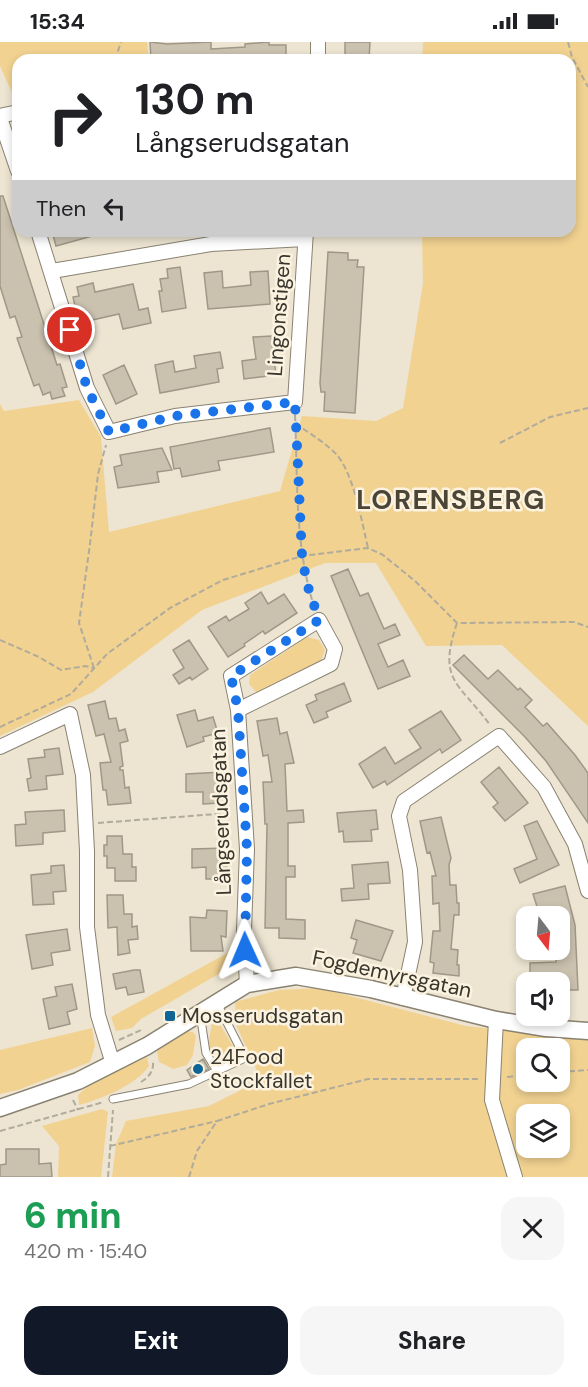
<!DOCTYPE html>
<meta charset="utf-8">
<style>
body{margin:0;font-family:"DM Sans",sans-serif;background:#f6f6f6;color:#202124;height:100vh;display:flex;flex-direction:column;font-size:22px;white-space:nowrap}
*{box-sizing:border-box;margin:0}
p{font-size:20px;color:#757577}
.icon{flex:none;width:33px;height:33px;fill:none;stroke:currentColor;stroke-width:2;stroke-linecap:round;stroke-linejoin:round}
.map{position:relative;height:1135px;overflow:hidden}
.side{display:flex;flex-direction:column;background:#fff;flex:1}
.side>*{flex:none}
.guide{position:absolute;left:12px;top:12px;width:564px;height:183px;border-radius:18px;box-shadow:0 3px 9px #0003;background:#fff;color:#202124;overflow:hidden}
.needle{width:39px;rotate:164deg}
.controls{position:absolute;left:516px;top:864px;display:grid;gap:12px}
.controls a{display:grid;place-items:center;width:54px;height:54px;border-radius:12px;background:#fff;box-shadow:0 3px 9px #0003;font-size:30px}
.pin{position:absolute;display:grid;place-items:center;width:51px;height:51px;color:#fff;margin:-26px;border:3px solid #fff;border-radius:50%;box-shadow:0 2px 6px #0007}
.me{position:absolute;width:66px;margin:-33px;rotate:359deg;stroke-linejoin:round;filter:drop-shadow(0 0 4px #0008)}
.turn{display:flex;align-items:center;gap:21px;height:126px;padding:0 24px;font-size:27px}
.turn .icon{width:78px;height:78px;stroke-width:2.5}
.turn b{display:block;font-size:42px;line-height:51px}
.then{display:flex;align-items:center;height:57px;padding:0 24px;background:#0003;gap:12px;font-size:22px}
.round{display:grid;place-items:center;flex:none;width:63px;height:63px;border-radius:18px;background:#f6f6f6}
.headline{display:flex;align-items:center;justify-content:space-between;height:102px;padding:0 24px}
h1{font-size:36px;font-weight:800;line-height:45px;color:#1e9e55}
.action{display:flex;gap:12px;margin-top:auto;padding:12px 24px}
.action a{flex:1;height:69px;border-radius:18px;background:#111827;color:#fff;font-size:24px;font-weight:800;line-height:69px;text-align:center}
.action a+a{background:#f6f6f6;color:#202124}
.status{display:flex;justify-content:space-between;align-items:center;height:42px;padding:0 30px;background:#fff;direction:ltr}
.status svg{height:16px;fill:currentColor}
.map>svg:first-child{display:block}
.green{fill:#f1d291;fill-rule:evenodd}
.building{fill:#cac1af;stroke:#a09886;stroke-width:1.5}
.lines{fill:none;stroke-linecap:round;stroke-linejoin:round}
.service-casing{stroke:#8a8271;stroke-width:9}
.minor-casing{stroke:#8a8271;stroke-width:16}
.tertiary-casing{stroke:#8a8271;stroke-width:19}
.path{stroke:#b1ab9b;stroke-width:2;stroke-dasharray:6 3;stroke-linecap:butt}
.service{stroke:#fff;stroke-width:7}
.minor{stroke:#fff;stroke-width:14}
.tertiary{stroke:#fff;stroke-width:16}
.route{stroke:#1a73e8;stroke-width:10;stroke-dasharray:0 18}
.poi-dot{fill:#0f6596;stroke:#fbf2df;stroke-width:2}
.labels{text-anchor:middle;stroke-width:5;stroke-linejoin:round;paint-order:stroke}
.street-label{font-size:21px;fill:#39362e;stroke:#fbf2df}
.poi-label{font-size:21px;fill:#39362e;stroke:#fbf2df;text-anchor:start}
.district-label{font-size:27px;font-weight:bold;letter-spacing:1.5px;fill:#4c4536;stroke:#fbf2df}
</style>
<div class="status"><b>15:34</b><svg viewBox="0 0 49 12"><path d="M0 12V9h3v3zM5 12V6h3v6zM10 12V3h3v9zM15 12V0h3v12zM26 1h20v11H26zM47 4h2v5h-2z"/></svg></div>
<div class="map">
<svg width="588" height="1135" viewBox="0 0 588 1135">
<rect width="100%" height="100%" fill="#ede5d2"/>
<!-- green -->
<path class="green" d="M0,0h147l2,18h-131v37h-4l-14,-31z
M423,0h165v684l-86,-81 -76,1 -50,-83h-51l-123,47 -109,82 -93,44v-332l4,7 75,-11 22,37 8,95 171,-41 22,-75 74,5 27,-13 20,-125 -1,-52h148v-171h-148z
M307,595l12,3 6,10 -5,13 -53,28 -11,1 -7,-8 1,-9z
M233,908l1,15 -93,54 -9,9 -16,3 -5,-14z
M319,946l147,38 122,14v137h-476l4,-33 10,-23 83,-15 52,-26 -24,-53 -2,-25 44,-12zM526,1006h34v34h-34zM526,1072h34v34h-34z
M218,979l15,25 -10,9 -10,-1 -6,-5 5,-25z
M92,986l3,18 -5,16 -72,28 -18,4v-44z
M186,989l7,1 3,4 -3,19 -6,10 -14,4 -14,-7 -2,-11z
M147,1015l2,9c-13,19 -47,33 -70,39l-1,-10 12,-11z
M102,1067l6,3 -7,65h-43l1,-31 -17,-20z"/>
<!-- building -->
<path class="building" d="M150,0l17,2 44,-2v7l34,-2v-3l24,-2v3h17v15l-135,-1z
M345,0h25l-1,17 -24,1z
M0,154h3l54,169 3,-1 7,23 -5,1 3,8 -13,3 -2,-7 -7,3 -4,-11 -5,2 -17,-48 5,-1 -7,-21 -5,2 -10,-32z
M52,189h44v4l-40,11z
M328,210l20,1v7h10l-1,7h7l-9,146 -31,-2 1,-19h-4l-1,-9z
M180,225l6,41 -24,4 -3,-21h3l-2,-12 8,-1 -1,-9z
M222,229l1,17 28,-3 -1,-13 18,-1 2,33 -62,5 -4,-36z
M93,241l2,9 38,-8 6,26 9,-2 3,15 -28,6 -4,-15 -40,9 -6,-26 6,-1 -2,-9z
M271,294l5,39 -32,4 -2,-18 14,-2 -3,-22z
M220,310l3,16 -6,1 2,13 -59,11 -5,-28 18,-4 2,11 21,-4 -2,-12z
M124,323l13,29 -21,10 -13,-29z
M270,386l4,24 -56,9 2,9 -38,7 -2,-9 -6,1 -4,-22z
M162,406l10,22 -15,2 2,10 -41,6 -4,-21 8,-2 -2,-10z
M348,527l12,27 8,-3 16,36 11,-5 5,11 -22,9 10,23 15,-7 7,16 -32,13 -47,-113z
M261,550l7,12 16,-10 13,19 -32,21 -2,-3 -19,13 1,2 -17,11 -20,-30 18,-11 3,5 20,-12 -4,-6z
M189,598l19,29 -16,11 -2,-3 -11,7 -6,-9 11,-7 -11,-18z
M464,613l24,24 10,-9 20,20 2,-2 12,12 -7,7 18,19 4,-3 28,32 13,18v50l-42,-62 -21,-24 -72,-72z
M344,641l7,18 -25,11 2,5 -14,6 -8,-18 11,-5 -2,-5z
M105,659l4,18 7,-1 3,13 6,-2 3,12 -8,2 3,23 -3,1v3h3l2,18 4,-1 2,16 -23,2 -2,-15h-3l-3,-27 11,-1 -7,-28 -8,2 -8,-31z
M195,668l3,11 15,-4 5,16 -15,4 1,4 -17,6 -10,-32z
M441,669l20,29 -19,13 -2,-4 -53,36 -2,-4 -12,7 -14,-24 26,-17 10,17 26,-16 -12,-18z
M277,676l3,16 7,-2 7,31 -9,1 2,47 16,-1 1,12 -16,1v43h7v11h-9v42l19,1v19l-26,-1v-10h-14l2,-104h-2l-2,-42h9l-4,-27 -5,1 -6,-35z
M59,706l4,26 -17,2 1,13 -18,2 -2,-12 4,-1 -3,-19 17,-2 -1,-7z
M499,725l29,36 -23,18 -12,-14 5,-4 -17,-21z
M223,730l1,19h-4v12l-17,1v-12h-17v-18z
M64,768l1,21 -22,2v11l-27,2 -1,-21 11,-1 -1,-12z
M376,768l2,19 -7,1 1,11 -28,1 -1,-11 -4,1 -2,-19z
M441,775l10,41 -2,7 1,20h6l1,18h2v12h-5l-3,34 7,1 -1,15h2v11l-26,-3 1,-10 -4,-1 3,-31h7l-1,-28 -6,1 -1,-28h4l-6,-24 -3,1 -7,-32z
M537,779l22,44 -39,18 -6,-14 23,-10 -13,-33z
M107,794h15l1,18h9v13h4v14h-21v-13h-8v-12h-3v-11h3z
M226,806l1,19h-6v12h-15v-12l-14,1v-19z
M388,820l2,21 -22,1 1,15 -27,2 -1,-12 13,-1 -2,-23z
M64,823l2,26 -13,1 1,12 -21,1 -2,-30 20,-2v-7z
M565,844l10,39 3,65h-18v-8h-30v-19l26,-1v-12h4v-34h-20l-7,-22z
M107,853h16l1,19h8v13l5,-1 1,13 -10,1 2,13 -12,2 -1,-28 -9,1z
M207,868l20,1 -1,26 -5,-1 2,15h-32l-1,-34 16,1z
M356,878l37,11 -12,30 -28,-8 4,-13 -6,-2z
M67,887l3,21 -19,3 2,12 -21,4 -6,-34z
M134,928h6l4,22 -16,3 -2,-8 -10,2 -3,-15z
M72,942l5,25 -10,3 3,12 -21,5 -6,-30 14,-3 -2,-9z
M203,1017l6,10 -18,8 -4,-7z
M6,1107h33v15l12,-1 1,14h-52v-12l6,-1z"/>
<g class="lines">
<!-- service casing -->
<g class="service-casing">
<path id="service" d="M217,1029l28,-13 -28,-55
M113,1057l76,-15 28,-13 -11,-18 -6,-40"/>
</g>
<!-- minor casing -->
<g class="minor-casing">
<path id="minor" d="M318,18v-18
M0,74l18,-4
M0,76l18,53
M38,189l49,157 22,44 66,-16 120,-14 11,-171
M52,229l159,-27 94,-5
M238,668l93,-46 4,-15 -16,-29 -88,56 7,34 9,139 -3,81 3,54
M0,705l70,-33 13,61 4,76v76l11,88 15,49
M403,956l12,-56 -5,-72 -11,-54 5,-15 95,-65 45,51 31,57 13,47
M496,978l-4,80 23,77"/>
</g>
<!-- tertiary casing -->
<g class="tertiary-casing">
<path id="tertiary" d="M0,1066l78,-27 69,-35 100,-62 49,-8 75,13 125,31 50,8 42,3"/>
</g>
<!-- path -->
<path class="path" d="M568,0l4,15 16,30
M115,18l6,-18
M295,373c3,64 -1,132 20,194
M296,381c12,10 27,18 38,29 19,17 28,71 34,96
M500,401l50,-26 38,-9
M457,581c-20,59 2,59 33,102
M0,598l39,17 22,13 24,-4 9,2
M94,626l-15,-45 11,-79 8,-70 8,-29
M0,685l71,-33 36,-40 63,-46 53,-28 79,-24 66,-8 15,7 32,26 42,42 117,-1 14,5
M98,781l132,-10
M119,998l22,-10
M560,1030l28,-2
M507,1035l19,-2
M141,1040c8,-5 13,-11 12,-21
M73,1058l5,10
M0,1089l104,-29
M110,1104l107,-25
M108,1135l5,-67
M189,1135l8,-26 20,-30 52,-17 99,-25h113"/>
<!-- service -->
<use href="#service" class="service"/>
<!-- minor -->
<use href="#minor" class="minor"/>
<!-- tertiary -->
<use href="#tertiary" class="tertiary"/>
</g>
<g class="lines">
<!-- route -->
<path class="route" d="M70,288l17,58 22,44 66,-16 120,-14 7,154 5,28 12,36 -88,56 7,34 9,139 -2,101"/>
</g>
<!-- markers -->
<g class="poi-dot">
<rect x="164" y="968" width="12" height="12" rx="3"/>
<circle cx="198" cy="1027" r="6"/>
</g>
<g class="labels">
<!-- street labels -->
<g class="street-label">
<text transform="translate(279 273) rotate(-86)" y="7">Lingonstigen</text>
<text transform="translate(221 770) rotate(-92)" y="7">Långserudsgatan</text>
<text transform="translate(392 932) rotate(12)" y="7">Fogdemyrsgatan</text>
</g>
<!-- poi labels -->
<g class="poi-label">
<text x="182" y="981">Mosserudsgatan</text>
<text x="210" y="1022">24Food<tspan x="210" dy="24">Stockfallet</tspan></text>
</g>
<!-- district labels -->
<g class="district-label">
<text x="451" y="467">LORENSBERG</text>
</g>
</g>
</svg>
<div class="controls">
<a><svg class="needle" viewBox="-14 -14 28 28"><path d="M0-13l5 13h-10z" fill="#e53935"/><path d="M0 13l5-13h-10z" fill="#757577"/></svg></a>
<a><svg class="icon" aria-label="sound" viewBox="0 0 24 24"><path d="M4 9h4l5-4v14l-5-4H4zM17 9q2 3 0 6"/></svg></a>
<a><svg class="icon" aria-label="search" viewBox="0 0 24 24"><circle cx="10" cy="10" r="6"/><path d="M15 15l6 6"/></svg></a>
<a><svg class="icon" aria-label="layers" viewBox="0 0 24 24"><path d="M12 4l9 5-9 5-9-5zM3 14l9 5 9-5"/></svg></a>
</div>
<div class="pin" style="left:70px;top:288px;background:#d93025"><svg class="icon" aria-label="arrive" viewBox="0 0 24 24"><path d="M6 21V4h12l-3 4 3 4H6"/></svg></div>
<svg class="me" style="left:245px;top:908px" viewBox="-20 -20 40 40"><path d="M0-17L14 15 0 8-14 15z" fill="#1a73e8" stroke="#fff" stroke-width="4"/></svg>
<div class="guide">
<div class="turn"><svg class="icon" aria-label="right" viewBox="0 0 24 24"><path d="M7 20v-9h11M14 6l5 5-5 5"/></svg><div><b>130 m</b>Långserudsgatan</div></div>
<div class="then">Then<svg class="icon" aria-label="left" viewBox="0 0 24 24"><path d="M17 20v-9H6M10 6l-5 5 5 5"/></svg></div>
</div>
</div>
<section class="side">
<div class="headline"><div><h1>6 min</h1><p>420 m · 15:40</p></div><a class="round"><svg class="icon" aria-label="close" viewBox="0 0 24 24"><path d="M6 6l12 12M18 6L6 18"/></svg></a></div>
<div class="action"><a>Exit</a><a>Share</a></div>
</section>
